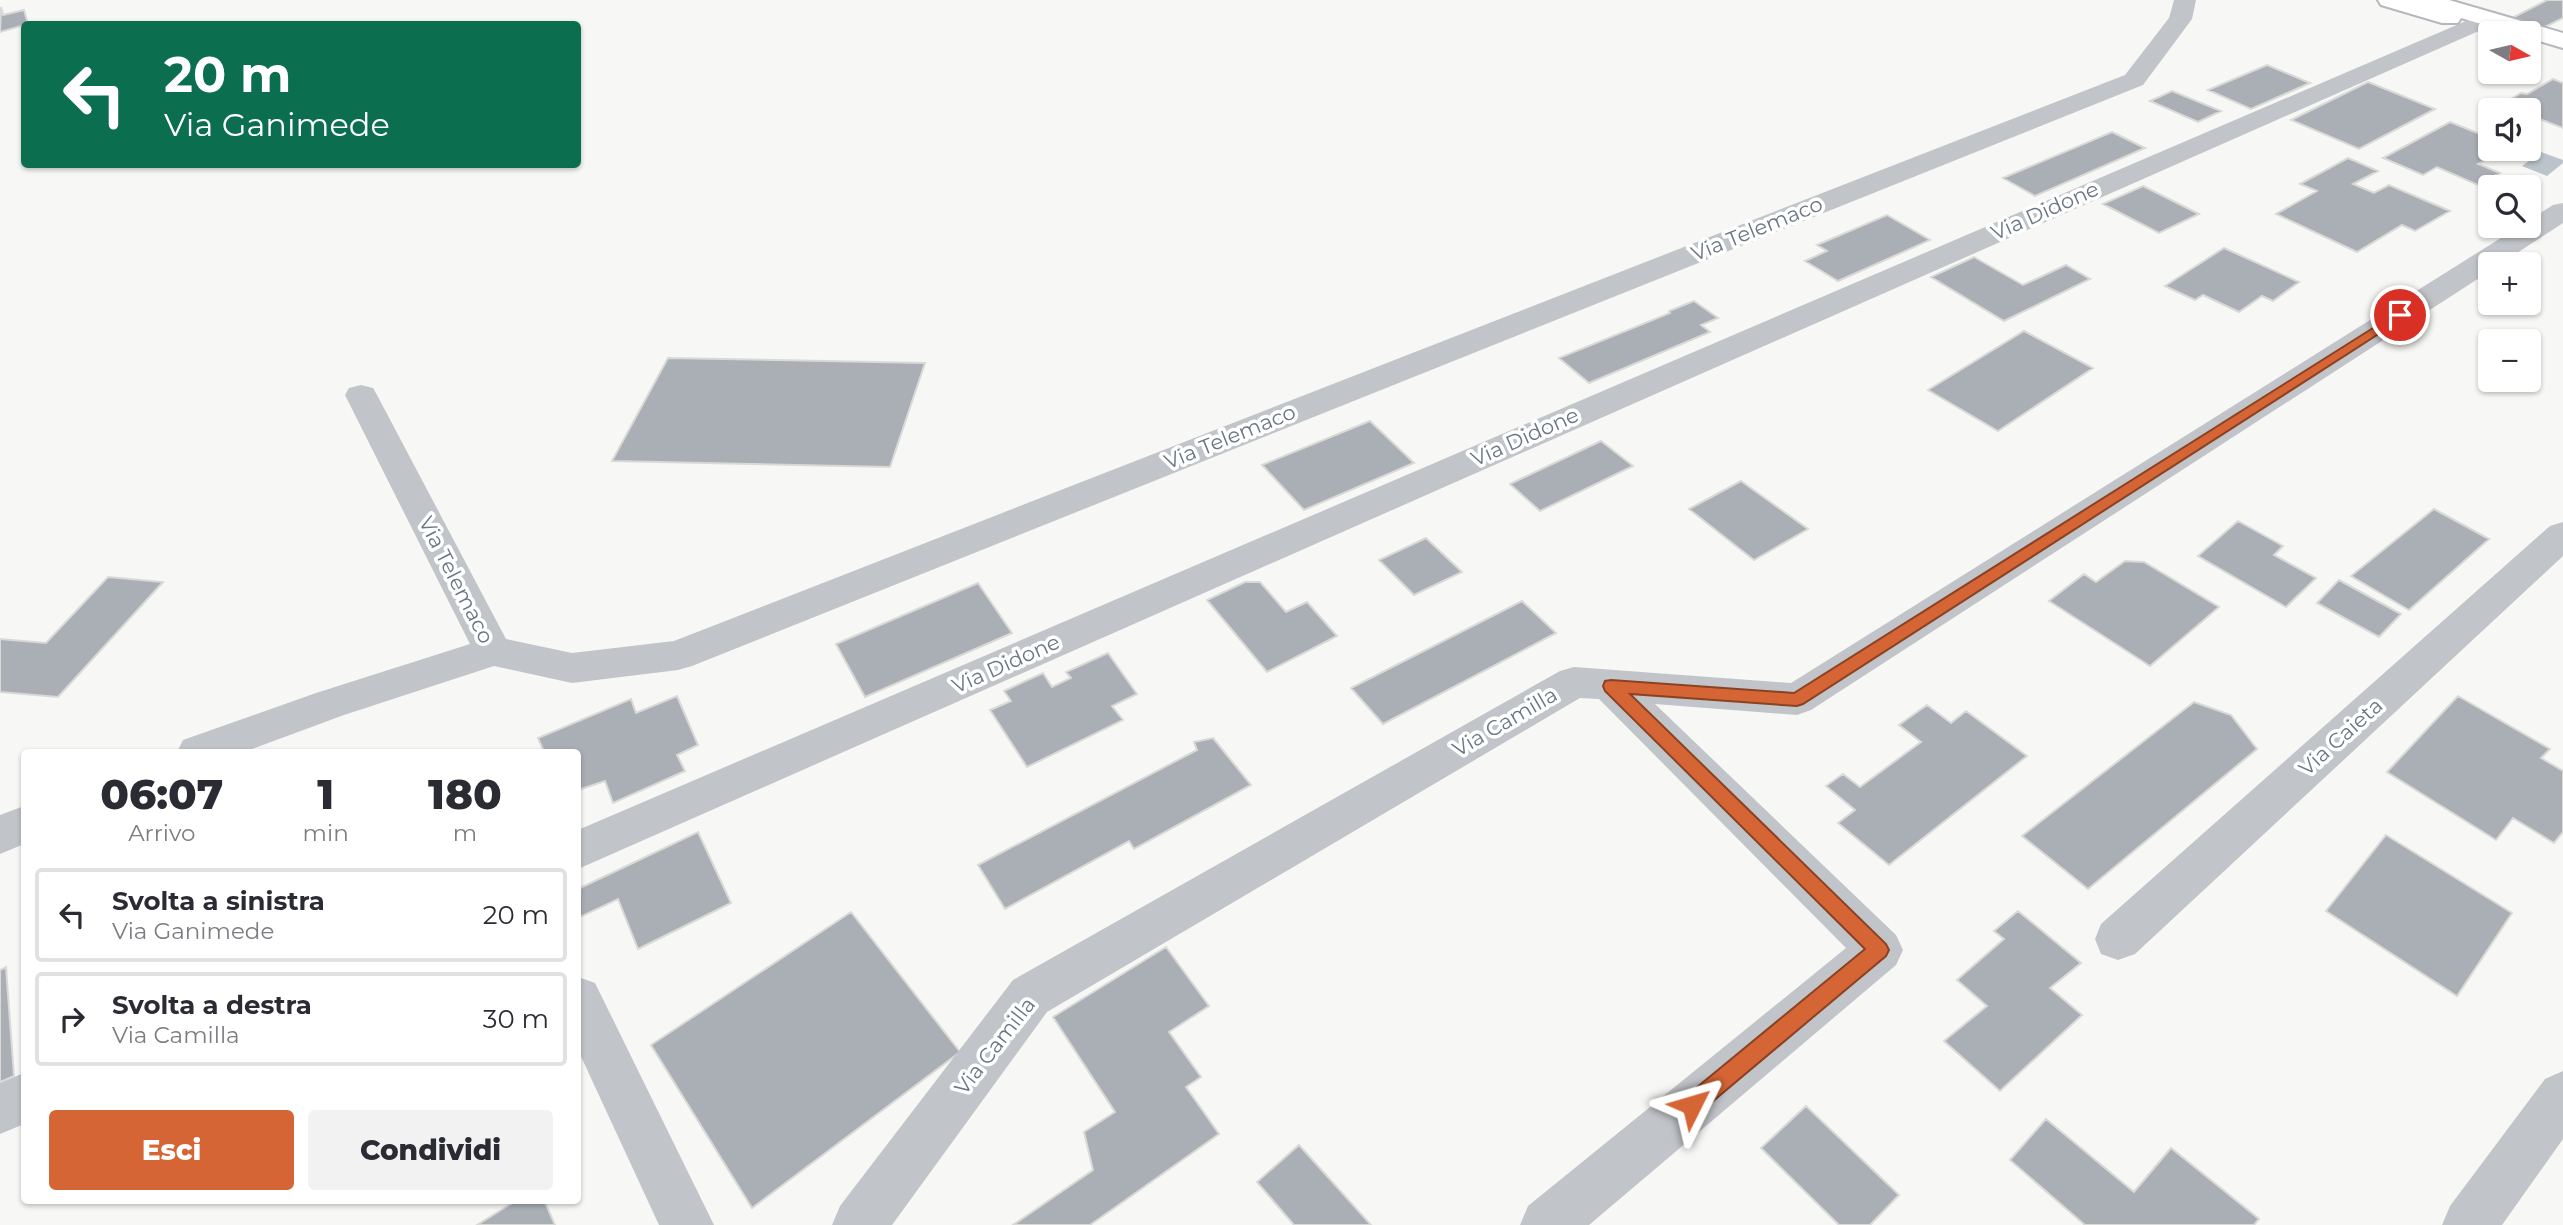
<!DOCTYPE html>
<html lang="it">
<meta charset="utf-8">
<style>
body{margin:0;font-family:Montserrat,sans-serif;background:#f2f2f3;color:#2b2b33;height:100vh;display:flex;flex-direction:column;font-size:26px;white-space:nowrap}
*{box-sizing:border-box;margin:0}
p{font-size:23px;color:#7c7c81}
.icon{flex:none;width:38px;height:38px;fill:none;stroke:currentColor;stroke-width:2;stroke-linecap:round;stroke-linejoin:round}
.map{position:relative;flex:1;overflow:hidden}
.details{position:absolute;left:21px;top:749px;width:560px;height:455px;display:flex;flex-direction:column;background:#fff;border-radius:7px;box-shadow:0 2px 5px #0004}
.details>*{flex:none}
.hud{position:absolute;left:21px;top:21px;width:560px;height:147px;border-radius:7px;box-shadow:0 2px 5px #0004;background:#0b6e4f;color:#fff;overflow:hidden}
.needle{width:46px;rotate:98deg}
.fabs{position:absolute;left:2478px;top:21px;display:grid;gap:14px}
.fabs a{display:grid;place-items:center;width:63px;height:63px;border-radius:7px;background:#fff;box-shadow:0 2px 5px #0004;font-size:35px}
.pin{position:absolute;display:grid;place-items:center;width:60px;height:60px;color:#fff;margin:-30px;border:4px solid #fff;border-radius:50%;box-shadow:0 2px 7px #0007}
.me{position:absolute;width:77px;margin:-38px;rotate:50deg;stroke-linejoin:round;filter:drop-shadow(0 0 5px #0008)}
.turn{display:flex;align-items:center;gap:24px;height:147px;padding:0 28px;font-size:32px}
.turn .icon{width:91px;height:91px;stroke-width:2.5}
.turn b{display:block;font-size:49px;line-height:60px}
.eta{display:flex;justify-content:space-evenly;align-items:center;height:119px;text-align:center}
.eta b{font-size:42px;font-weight:800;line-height:49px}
.primary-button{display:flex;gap:14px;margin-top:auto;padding:14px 28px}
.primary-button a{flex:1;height:80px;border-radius:7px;background:#d66536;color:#fff;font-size:28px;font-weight:800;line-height:80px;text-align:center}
.primary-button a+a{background:#f2f2f3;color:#2b2b33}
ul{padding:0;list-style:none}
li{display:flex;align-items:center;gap:21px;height:94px;margin:0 14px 10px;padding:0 14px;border:4px solid #e1e1e2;border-radius:7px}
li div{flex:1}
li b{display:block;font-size:26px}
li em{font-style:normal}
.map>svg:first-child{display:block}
.water{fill:#bbc4ca}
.building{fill:#a9afb5;stroke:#d9d9d7;stroke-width:2}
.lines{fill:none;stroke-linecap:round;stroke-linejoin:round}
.secondary-casing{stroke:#b4b8bc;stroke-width:4}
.street{fill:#c1c4c8;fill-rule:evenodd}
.secondary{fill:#fff;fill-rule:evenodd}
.route{fill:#d66536;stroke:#8b4223;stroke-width:2}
.labels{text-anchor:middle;stroke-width:7;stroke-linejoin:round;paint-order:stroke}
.street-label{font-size:21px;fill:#697683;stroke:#fff}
</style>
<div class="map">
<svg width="2563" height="1225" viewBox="0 0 2563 1225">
<rect width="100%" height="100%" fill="#f7f7f5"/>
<!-- water -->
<path class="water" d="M2541,152l22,8v3l-16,13 -25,-10z"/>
<!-- building -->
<path class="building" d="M2547,0h16v18l-20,10 -31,-10z
M1,7l2,8 21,-5 4,14 -28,8z
M2267,65l43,18 -59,26 -43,-19z
M2553,79l10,4v45l-26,-10 -8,4v-12l-35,-1 27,-16 6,1z
M2368,82l67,27 -76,40 -68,-29z
M2172,91l49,20 -23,11 -48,-21z
M2450,122l40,16v11h16l-28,15 22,9 -22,12 -41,-18 -14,8 -40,-17z
M2112,132l33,16 -110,48 -32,-18z
M2348,158l30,13 -25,13 21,9 15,-8 61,26 -35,20 -13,-6 -45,27 -81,-38 41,-23 -17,-7z
M2143,186l56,28 -40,19 -56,-29z
M1887,215l43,25 -92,41 -33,-20 22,-10 -10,-6z
M2224,248l75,34 -26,19 -11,-5 -23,16 -36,-17 -8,5 -30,-14z
M1974,257l49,28 43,-20 24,14 -86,42 -73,-44z
M1694,301l24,17 -17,7 9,7 -121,51 -30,-25 111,-45 -1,-2z
M2024,331l69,37 -95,63 -70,-41z
M668,358l257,5 -35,104 -278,-6z
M1370,421l44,42 -110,47 -42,-45z
M1601,441l32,25 -93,45 -30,-27z
M1741,481l67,48 -54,31 -65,-51z
M2434,509l55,30 -80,71 -58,-34z
M2238,521l45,25 -9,9 42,23 -30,29 -88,-51z
M1426,538l36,34 -48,23 -35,-35z
M2125,561l19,1 75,45 -69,59 -101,-65 35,-27 12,8z
M108,577l55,5 -105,115 -58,-5v-53l46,4z
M2339,580l62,34 -22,23 -62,-34z
M1245,582h15l26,30 21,-10 30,34 -70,36 -60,-72z
M978,583l34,50 -147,64 -29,-53z
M1522,601l34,32 -173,91 -32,-36z
M1108,653l29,41 -25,12 11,14 -96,47 -37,-57 21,-9 -7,-10 39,-18 9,14 19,-9 -5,-6z
M677,696l21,49 -21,10 8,16 -72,32 -8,-22 -27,9v-38h-34l-6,-14 93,-39 5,14z
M2458,696l92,53 -9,9 22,13v61l-9,11 -41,-25 -17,22 -109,-68z
M2194,702l37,13 26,34 -169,140 -66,-53z
M1927,705l24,18 15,-12 61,45 -138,109 -51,-42 17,-13 -29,-24 17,-12 17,13 61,-45 -22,-17z
M1213,738l38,47 -117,64 -5,-8 -124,68 -27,-44 219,-115 -3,-8z
M698,832l33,71 -93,46 -20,-50 -40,19v-29z
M2386,835l126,78 -55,83 -131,-85z
M2018,911l63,52 -31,25 32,27 -82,76 -56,-50 43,-35 -30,-26 47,-41 -10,-8z
M851,912l109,140 -208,156 -101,-163z
M1166,947l43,59 -40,26 32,45 -15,10 33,47 -129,91h-77l80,-55 -9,-38 31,-20 -62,-95z
M6,967l8,109 -14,6v-112z
M1806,1106l93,89 -29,30h-31l-78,-77z
M2046,1119l88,73 37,-44 88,71 -5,6h-169l-75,-65z
M1299,1145l72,80h-77l-37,-43z
M517,1200h27l11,25h-78z"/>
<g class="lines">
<!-- secondary casing -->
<g class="secondary-casing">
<path id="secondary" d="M2378,0h71l114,33v15l-34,-10v-5h-17l-51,-15 -3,5h-16l-61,-18z"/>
</g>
<!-- street -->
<path class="street" d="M2174,0h22l-4,19 -49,66 -1451,581 -14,4 -106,13 -78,-17 -150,49 -100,37h-67l6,-12 133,-47 154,-49 -125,-249 4,-7 12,-3 12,3 4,7 129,244 66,14 102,-12 1451,-566 44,-57z
M2473,18l8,2 4,5 -4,5 -1903,839v-39z
M2563,203v20l-63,41h-10v7l-679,439 -14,5 -142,-11 241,231 7,15 -7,15 -307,260h-69l8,-19 318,-258 -247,-249 -19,-1 -533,314 -155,213h-60l8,-19 173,-226 547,-309 14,-4 217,16 729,-457h9v-6l24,-15z
M2563,522v34l-428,398 -17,6 -17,-6 -6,-15 6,-15 449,-398z
M24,806v38l-24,10v-39z
M578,977l17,6 119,242h-55l-81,-175z
M2563,1071v68l-61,86h-60l8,-19 95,-127z
M24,1073v51l-24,10v-51z"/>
<!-- secondary -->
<use href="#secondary" class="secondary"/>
</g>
<!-- route -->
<path class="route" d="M2400,311l5,1v5l-602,387 -6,2 -167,-12 256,250 3,6 -3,6 -186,156 -8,3 -7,-3 -3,-7 3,-8 180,-148 -260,-258 -2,-5 2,-5 6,-1 183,13z"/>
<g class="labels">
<!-- street labels -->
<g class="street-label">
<text transform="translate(2045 211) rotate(-24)" y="7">Via Didone</text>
<text transform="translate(1757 229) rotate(-22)" y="7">Via Telemaco</text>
<text transform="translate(1230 437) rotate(-22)" y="7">Via Telemaco</text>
<text transform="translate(1525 437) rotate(-24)" y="7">Via Didone</text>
<text transform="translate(456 580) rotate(63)" y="7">Via Telemaco</text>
<text transform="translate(1006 664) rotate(-24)" y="7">Via Didone</text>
<text transform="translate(1505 722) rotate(-30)" y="7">Via Camilla</text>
<text transform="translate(2341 737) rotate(-42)" y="7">Via Caieta</text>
<text transform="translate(995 1046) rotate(-52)" y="7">Via Camilla</text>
</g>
</g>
</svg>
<div class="fabs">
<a><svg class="needle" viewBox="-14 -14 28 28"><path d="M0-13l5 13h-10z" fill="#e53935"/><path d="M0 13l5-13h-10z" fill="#7c7c81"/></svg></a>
<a><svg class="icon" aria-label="sound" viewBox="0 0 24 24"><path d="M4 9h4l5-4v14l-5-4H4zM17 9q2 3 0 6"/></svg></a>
<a><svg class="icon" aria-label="search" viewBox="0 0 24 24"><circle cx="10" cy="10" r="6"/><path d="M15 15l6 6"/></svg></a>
<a>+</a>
<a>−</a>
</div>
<div class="pin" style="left:2400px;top:315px;background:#d93025"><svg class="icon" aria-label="arrive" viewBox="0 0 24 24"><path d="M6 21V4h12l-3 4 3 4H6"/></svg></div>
<svg class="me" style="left:1692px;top:1105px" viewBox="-20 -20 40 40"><path d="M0-17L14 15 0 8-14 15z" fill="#d66536" stroke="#fff" stroke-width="4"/></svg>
<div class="hud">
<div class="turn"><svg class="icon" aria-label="left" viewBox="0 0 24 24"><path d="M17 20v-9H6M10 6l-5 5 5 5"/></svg><div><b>20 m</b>Via Ganimede</div></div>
</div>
<section class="details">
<div class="eta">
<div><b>06:07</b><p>Arrivo</p></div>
<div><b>1</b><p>min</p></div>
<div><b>180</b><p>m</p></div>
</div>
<ul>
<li><svg class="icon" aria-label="left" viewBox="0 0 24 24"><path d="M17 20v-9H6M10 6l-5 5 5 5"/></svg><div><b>Svolta a sinistra</b><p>Via Ganimede</p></div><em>20 m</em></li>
<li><svg class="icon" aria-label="right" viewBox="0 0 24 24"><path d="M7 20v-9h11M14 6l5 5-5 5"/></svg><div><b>Svolta a destra</b><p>Via Camilla</p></div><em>30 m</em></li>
</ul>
<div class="primary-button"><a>Esci</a><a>Condividi</a></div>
</section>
</div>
